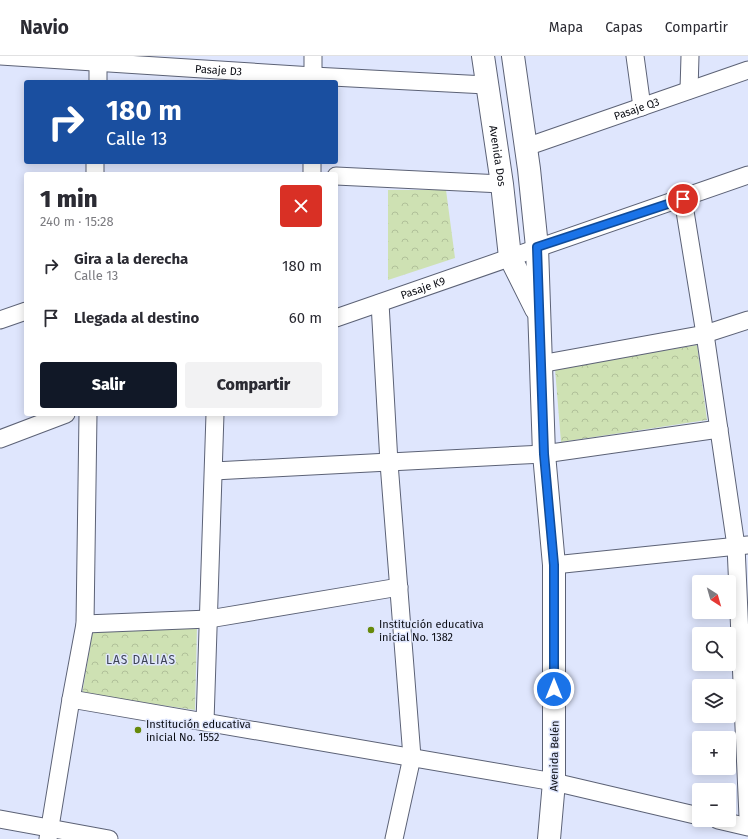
<!DOCTYPE html>
<html lang="es">
<meta charset="utf-8">
<style>
body{margin:0;font-family:"Fira Sans",sans-serif;background:#f2f2f3;color:#2b2b33;height:100vh;display:flex;flex-direction:column;font-size:15px;white-space:nowrap}
*{box-sizing:border-box;margin:0}
p{font-size:13px;color:#7c7c81}
.icon{flex:none;width:22px;height:22px;fill:none;stroke:currentColor;stroke-width:2;stroke-linecap:round;stroke-linejoin:round}
.map{position:relative;flex:1;overflow:hidden}
.details{position:absolute;left:24px;top:116px;width:314px;height:244px;display:flex;flex-direction:column;background:#fff;border-radius:4px;box-shadow:0 2px 10px #0003}
.details>*{flex:none}
.guide{position:absolute;left:24px;top:24px;width:314px;height:84px;border-radius:4px;box-shadow:0 2px 10px #0003;background:#1a4fa0;color:#fff;overflow:hidden}
.needle{width:26px;rotate:143deg}
.fabs{position:absolute;left:692px;top:519px;display:grid;gap:8px}
.fabs a{display:grid;place-items:center;width:44px;height:44px;border-radius:4px;background:#fff;box-shadow:0 2px 10px #0003;font-size:20px}
.pin{position:absolute;display:grid;place-items:center;width:34px;height:34px;color:#fff;margin:-17px;border:2px solid #fff;border-radius:50%;box-shadow:0 1px 4px #0007}
.me{position:absolute;width:44px;margin:-22px;rotate:0deg;stroke-linejoin:round;filter:drop-shadow(0 0 3px #0008)}
.turn{display:flex;align-items:center;gap:14px;height:84px;padding:0 16px;font-size:18px}
.turn .icon{width:52px;height:52px;stroke-width:2.5}
.turn b{display:block;font-size:28px;line-height:34px}
.round{display:grid;place-items:center;flex:none;width:42px;height:42px;border-radius:4px;background:#f2f2f3}
.overview{display:flex;align-items:center;justify-content:space-between;height:68px;padding:0 16px}
h1{font-size:24px;font-weight:800;line-height:30px}
.action{display:flex;gap:8px;margin-top:auto;padding:8px 16px}
.action a{flex:1;height:46px;border-radius:4px;background:#111827;color:#fff;font-size:16px;font-weight:800;line-height:46px;text-align:center}
.action a+a{background:#f2f2f3;color:#2b2b33}
ul{padding:0;list-style:none}
li{display:flex;align-items:center;gap:12px;height:52px;padding:0 16px}
li div{flex:1}
li b{display:block;font-size:15px}
li em{font-style:normal}
header{display:flex;align-items:center;gap:24px;box-sizing:border-box;height:56px;padding:0 20px;background:#fff;border-bottom:1px solid #e1e1e2}
header strong{font-size:19px}
nav{display:flex;gap:22px;margin-inline-start:auto;font-size:14px}
.map>svg:first-child{display:block}
.park{fill:url(#park-crowns)}
.lines{fill:none;stroke-linecap:round;stroke-linejoin:round}
.street-casing{stroke:#5c6276;stroke-width:19}
.secondary-casing{stroke:#5c6276;stroke-width:24}
.street{stroke:#fff;stroke-width:17}
.secondary{stroke:#fff;stroke-width:22}
.route-casing{stroke:#114b97;stroke-width:10}
.route{stroke:#1a73e8;stroke-width:7}
.poi-dot{fill:#66890a;stroke:#dfe6fd;stroke-width:1.5}
.labels{text-anchor:middle;stroke-width:3;stroke-linejoin:round;paint-order:stroke}
.street-label{font-size:11px;fill:#0a0c13;stroke:#dfe6fd}
.poi-label{font-size:11px;fill:#0a0c13;stroke:#dfe6fd;text-anchor:start}
.neighbourhood-label{font-size:12px;letter-spacing:1px;fill:#3c4255;stroke:#dfe6fd}
</style>
<header>
<strong>Navio</strong>
<nav><a>Mapa</a><a>Capas</a><a>Compartir</a></nav>
</header>
<div class="map">
<svg width="748" height="783" viewBox="0 0 748 783">
<defs>
<pattern id="park-crowns" width="20" height="18" patternUnits="userSpaceOnUse"><rect width="20" height="18" fill="#cee1b3"/><path d="M2 6a3 3 0 1 1 6 0M12 15a3 3 0 1 1 6 0" fill="none" stroke="#b0c099"/></pattern>
</defs>
<rect width="100%" height="100%" fill="#dfe6fd"/>
<!-- park -->
<path class="park" d="M388,134h58l9,68 -67,22z
M697,289l10,75 -146,22 -6,-73z
M197,571l-2,83 -113,-16 11,-64z"/>
<g class="lines">
<!-- street casing -->
<g class="street-casing">
<g id="street">
<path id="s1" d="M0,0l313,20 173,9"/>
<path d="M313,0v26"/>
<path d="M635,0l7,51"/>
<path d="M98,26v-20"/>
<path d="M689,34l1,-34"/>
<path id="s2" d="M526,91l222,-77"/>
<path d="M95,118v-12"/>
<path d="M312,118v-12"/>
<path d="M336,120l166,8"/>
<path d="M683,143l22,135 31,212 12,271"/>
<path d="M380,247l9,160 23,294 -18,82"/>
<path id="s3" d="M336,262l412,-143"/>
<path d="M0,264l26,-9"/>
<path d="M540,308l165,-30 43,-14"/>
<path d="M0,383l66,-25"/>
<path d="M214,415l330,-17 175,-25"/>
<path d="M554,509l194,-20"/>
<path d="M85,568l124,-5 190,-32"/>
<path d="M71,643l483,83 145,34"/>
<path d="M205,666l10,-308"/>
<path d="M0,763l109,20"/>
<path d="M718,764l30,7"/>
<path d="M48,783l23,-140 14,-75 3,-210"/>
</g>
</g>
<!-- secondary casing -->
<g class="secondary-casing">
<g id="secondary">
<path id="s4" d="M483,0l19,128 8,73 26,52"/>
<path d="M513,0l16,113 8,78 7,207 10,111v217l-5,57"/>
</g>
</g>
<!-- street -->
<use href="#street" class="street"/>
<!-- secondary -->
<use href="#secondary" class="secondary"/>
</g>
<g class="lines">
<!-- route casing -->
<g class="route-casing">
<path id="route" d="M554,633v-124l-10,-111 -7,-207 146,-48"/>
</g>
<!-- route -->
<use href="#route" class="route"/>
</g>
<!-- markers -->
<g class="poi-dot">
<circle cx="371" cy="574" r="4"/>
<circle cx="138" cy="674" r="4"/>
</g>
<g class="labels">
<!-- street labels -->
<g class="street-label">
<text dy="4" stroke="none"><textPath href="#s1" startOffset="219">Pasaje D3</textPath></text>
<text dy="4" stroke="none"><textPath href="#s2" startOffset="117">Pasaje Q3</textPath></text>
<text dy="4" stroke="none"><textPath href="#s4" startOffset="101">Avenida Dos</textPath></text>
<text dy="4" stroke="none"><textPath href="#s3" startOffset="92">Pasaje K9</textPath></text>
<text transform="translate(554 700) rotate(-89)" y="4">Avenida Belén</text>
</g>
<!-- poi labels -->
<g class="poi-label">
<text x="379" y="572">Institución educativa<tspan x="379" dy="13">inicial No. 1382</tspan></text>
<text x="146" y="672">Institución educativa<tspan x="146" dy="13">inicial No. 1552</tspan></text>
</g>
<!-- neighbourhood labels -->
<g class="neighbourhood-label">
<text x="141" y="608">LAS DALIAS</text>
</g>
</g>
</svg>
<div class="fabs">
<a><svg class="needle" viewBox="-14 -14 28 28"><path d="M0-13l5 13h-10z" fill="#e53935"/><path d="M0 13l5-13h-10z" fill="#7c7c81"/></svg></a>
<a><svg class="icon" aria-label="search" viewBox="0 0 24 24"><circle cx="10" cy="10" r="6"/><path d="M15 15l6 6"/></svg></a>
<a><svg class="icon" aria-label="layers" viewBox="0 0 24 24"><path d="M12 4l9 5-9 5-9-5zM3 14l9 5 9-5"/></svg></a>
<a>+</a>
<a>−</a>
</div>
<div class="pin" style="left:683px;top:143px;background:#d93025"><svg class="icon" aria-label="arrive" viewBox="0 0 24 24"><path d="M6 21V4h12l-3 4 3 4H6"/></svg></div>
<svg class="me" style="left:554px;top:633px" viewBox="-20 -20 40 40"><circle r="17" fill="#1a73e8" stroke="#fff" stroke-width="3"/><path d="M0-11L8 9 0 5-8 9z" fill="#fff"/></svg>
<div class="guide">
<div class="turn"><svg class="icon" aria-label="right" viewBox="0 0 24 24"><path d="M7 20v-9h11M14 6l5 5-5 5"/></svg><div><b>180 m</b>Calle 13</div></div>
</div>
<section class="details">
<div class="overview"><div><h1>1 min</h1><p>240 m · 15:28</p></div><a class="round" style="background:#d93025;color:#fff"><svg class="icon" aria-label="close" viewBox="0 0 24 24"><path d="M6 6l12 12M18 6L6 18"/></svg></a></div>
<ul>
<li><svg class="icon" aria-label="right" viewBox="0 0 24 24"><path d="M7 20v-9h11M14 6l5 5-5 5"/></svg><div><b>Gira a la derecha</b><p>Calle 13</p></div><em>180 m</em></li>
<li><svg class="icon" aria-label="arrive" viewBox="0 0 24 24"><path d="M6 21V4h12l-3 4 3 4H6"/></svg><div><b>Llegada al destino</b></div><em>60 m</em></li>
</ul>
<div class="action"><a>Salir</a><a>Compartir</a></div>
</section>
</div>
